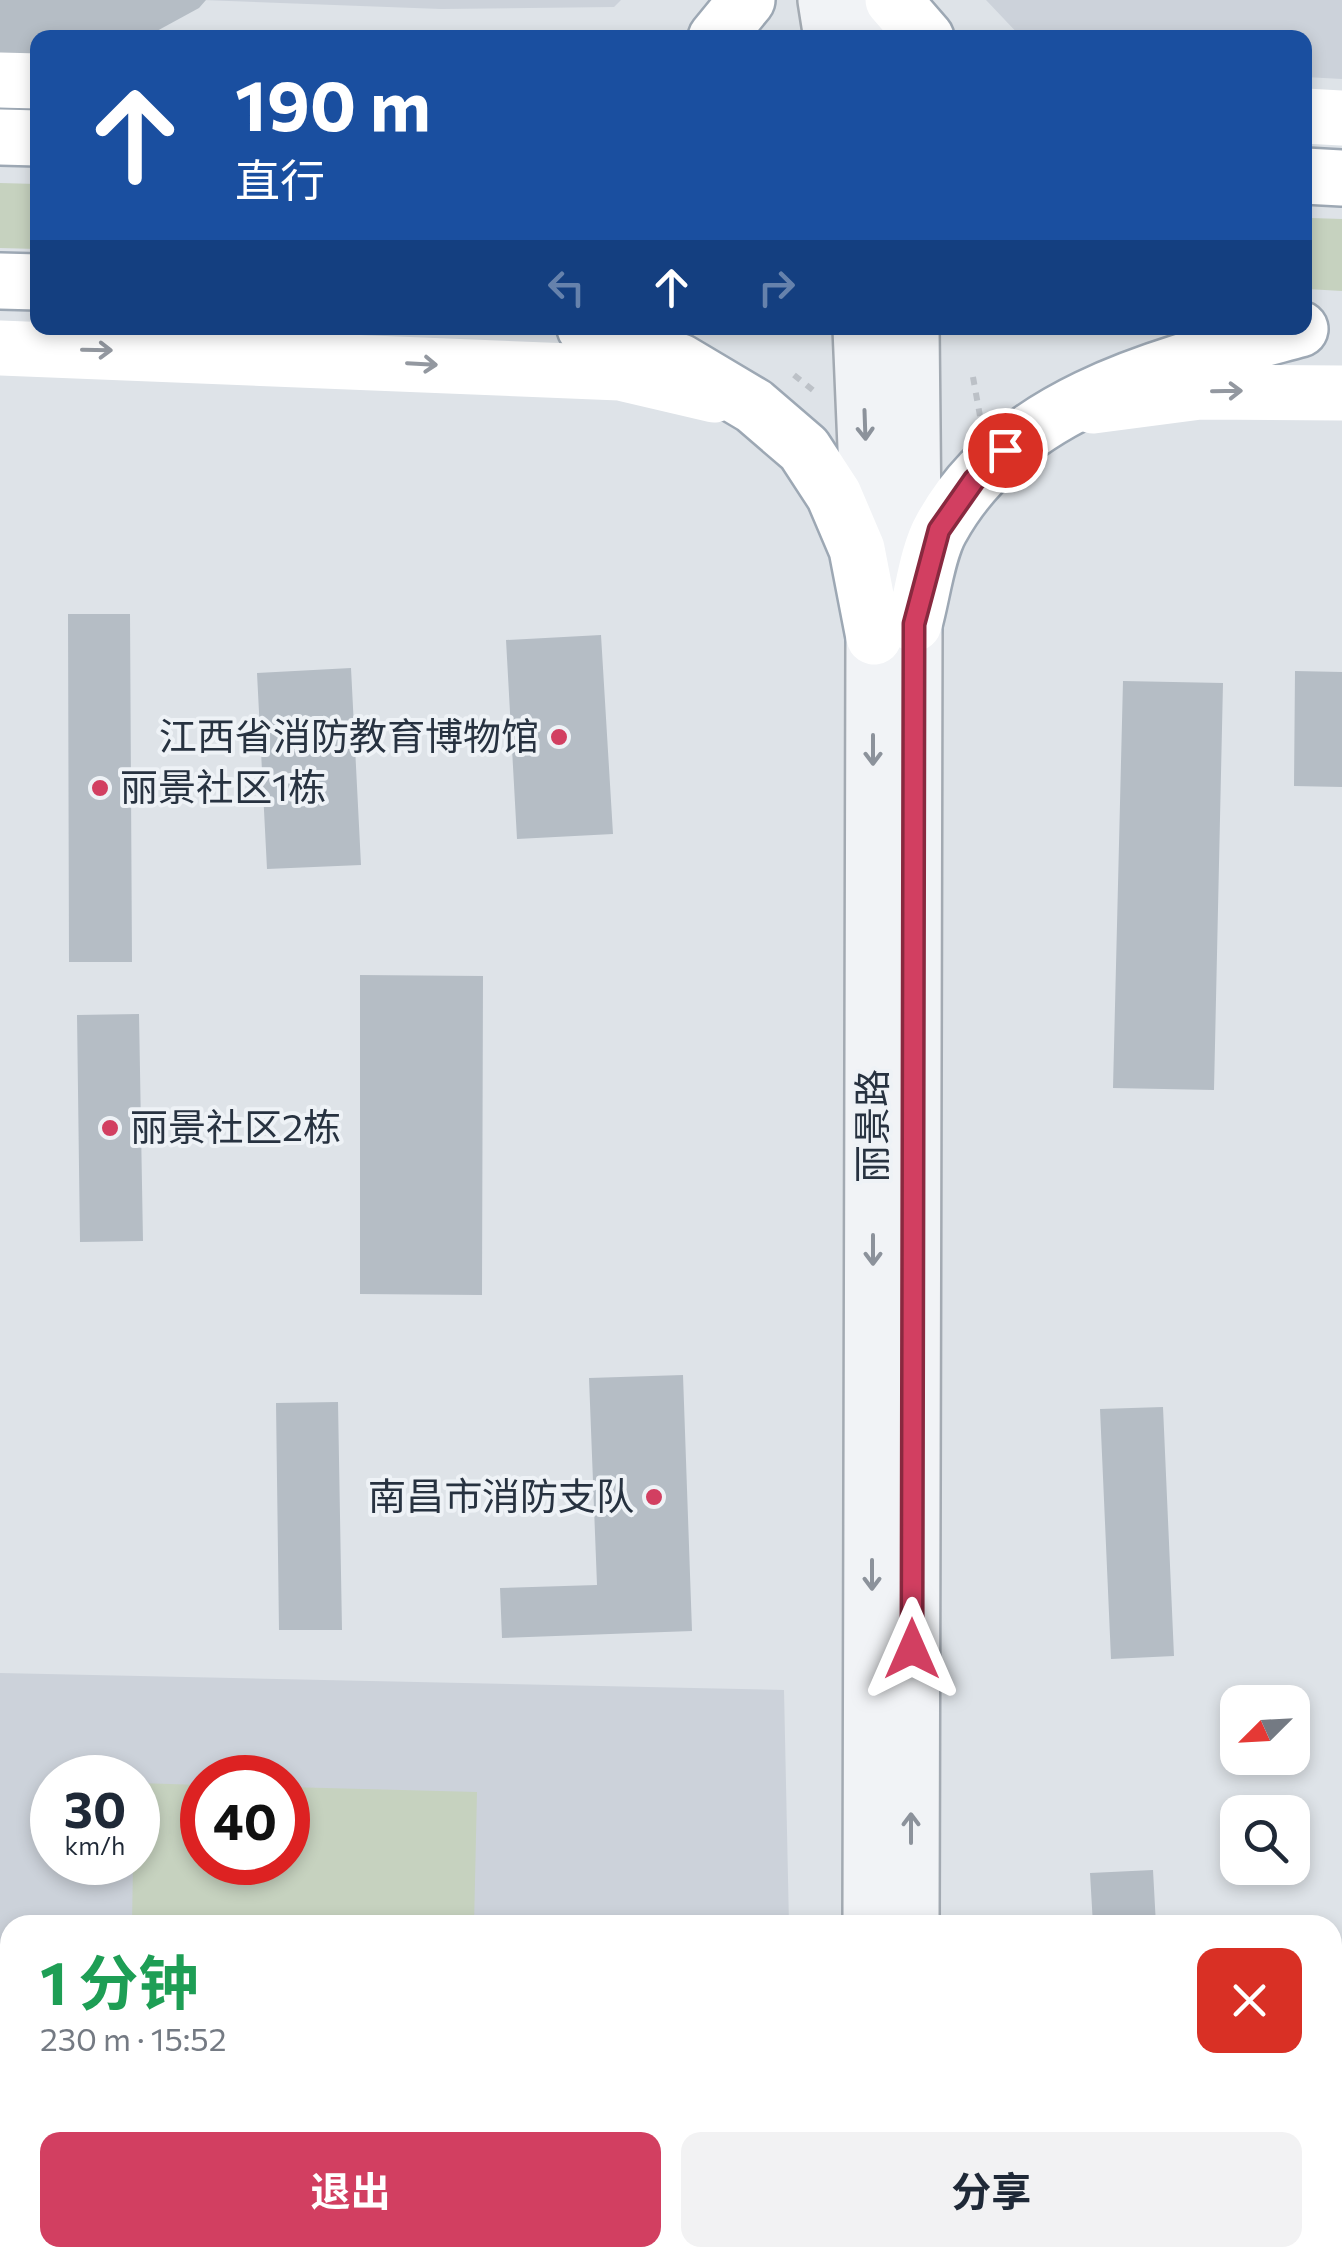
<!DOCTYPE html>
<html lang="zh">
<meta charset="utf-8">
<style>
body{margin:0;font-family:Commissioner,"Noto Sans SC",sans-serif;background:#f2f2f3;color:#1f2937;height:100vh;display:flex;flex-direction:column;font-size:38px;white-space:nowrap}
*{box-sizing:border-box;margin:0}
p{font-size:32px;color:#747a83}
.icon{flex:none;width:55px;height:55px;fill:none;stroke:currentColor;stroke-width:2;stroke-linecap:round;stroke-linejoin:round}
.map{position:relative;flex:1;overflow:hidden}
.drawer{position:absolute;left:0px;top:1915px;width:1342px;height:352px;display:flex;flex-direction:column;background:#fff;border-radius:30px 30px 0 0;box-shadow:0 5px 15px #0003}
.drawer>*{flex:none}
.banner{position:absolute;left:30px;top:30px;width:1282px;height:305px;border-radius:20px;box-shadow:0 5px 15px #0003;background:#1a4fa0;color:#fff;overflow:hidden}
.needle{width:65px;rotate:246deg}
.fabs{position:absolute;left:1220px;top:1685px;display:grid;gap:20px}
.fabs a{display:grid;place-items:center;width:90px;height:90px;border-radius:20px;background:#fff;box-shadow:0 5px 15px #0003;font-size:50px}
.speed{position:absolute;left:30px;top:1755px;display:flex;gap:20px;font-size:50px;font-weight:700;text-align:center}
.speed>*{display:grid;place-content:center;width:130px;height:130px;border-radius:50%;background:#fff;box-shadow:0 5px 15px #0003;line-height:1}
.speed small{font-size:25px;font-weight:400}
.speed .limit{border:15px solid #d22;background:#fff;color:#111}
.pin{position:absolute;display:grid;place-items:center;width:85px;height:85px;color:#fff;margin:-42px;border:5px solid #fff;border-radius:50%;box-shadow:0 2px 10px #0007}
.me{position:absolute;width:110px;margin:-55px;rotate:0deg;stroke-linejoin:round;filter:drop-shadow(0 0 8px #0008)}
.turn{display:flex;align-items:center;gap:35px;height:210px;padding:0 40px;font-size:45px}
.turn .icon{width:130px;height:130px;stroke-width:2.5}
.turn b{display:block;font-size:70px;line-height:85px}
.lanes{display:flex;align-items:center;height:95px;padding:0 40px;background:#0003;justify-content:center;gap:50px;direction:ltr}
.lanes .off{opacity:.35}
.round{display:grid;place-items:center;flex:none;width:105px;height:105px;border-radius:20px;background:#f2f2f3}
.head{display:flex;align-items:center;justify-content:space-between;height:170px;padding:0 40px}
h1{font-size:60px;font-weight:700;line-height:75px;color:#1e9e55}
.action{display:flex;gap:20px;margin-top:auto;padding:20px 40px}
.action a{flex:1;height:115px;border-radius:20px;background:#d23f61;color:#fff;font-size:40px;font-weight:700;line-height:115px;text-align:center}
.action a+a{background:#f2f2f3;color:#1f2937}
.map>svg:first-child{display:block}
.built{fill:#ccd2da;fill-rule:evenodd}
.green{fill:#c6d2bf}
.building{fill:#b5bdc5}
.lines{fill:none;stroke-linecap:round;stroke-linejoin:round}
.tertiary-casing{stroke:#a3aab2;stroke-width:60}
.primary-casing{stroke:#9da8b4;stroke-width:60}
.path{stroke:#bcc1c7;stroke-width:6;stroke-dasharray:8 8;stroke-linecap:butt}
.tertiary{stroke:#f1f3f6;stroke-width:55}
.secondary{stroke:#fff;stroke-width:55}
.primary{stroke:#fff;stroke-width:55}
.oneway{stroke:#9398a0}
.oneway2{stroke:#8c929b}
.route-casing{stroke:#88293f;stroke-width:25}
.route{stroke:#d23f61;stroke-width:18}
.poi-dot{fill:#d23f61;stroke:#eef2f6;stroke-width:4}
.labels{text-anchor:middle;stroke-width:8;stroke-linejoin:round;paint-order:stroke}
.poi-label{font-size:38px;fill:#273240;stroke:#eef2f6;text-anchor:end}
.street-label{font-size:38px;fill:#273240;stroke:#eef2f6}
</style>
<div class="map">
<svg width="1342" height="2267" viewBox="0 0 1342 2267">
<rect width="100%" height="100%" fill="#dee3e8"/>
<!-- built -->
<path class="built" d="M202,0h419l-7,7 -173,2z
M986,0h356v79l-37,-2v-39l-284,-1z
M0,1673l784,17 5,235h-779v234h-10zM52,1778h86v84h-86zM202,1778h86v84h-86z"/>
<!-- green -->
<path class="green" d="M0,183l37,1v65l-37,-1z
M1311,218l31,1v72l-35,-2 -2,-59z
M138,1783l64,2v77h86v-75l189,5 -3,133h-342l1,-62 5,-1z"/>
<!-- building -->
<path class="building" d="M0,0h206l-7,8 -55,30h-106v27l-38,2z
M68,614h62l2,348h-63z
M601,635l12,199 -96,5 -11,-199z
M351,668l10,197 -94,4 -10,-196z
M1295,671l47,1v115l-48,-1z
M1123,681l100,2 -9,407 -101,-2z
M360,975l123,1 -1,319 -122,-1z
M139,1014l4,227 -63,1 -3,-227z
M683,1375l9,256 -190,7 -2,-50 97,-3 -8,-207z
M338,1402l4,228h-63l-3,-227z
M1163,1407l11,249 -63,3 -11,-250z
M1153,1870l3,55h-63l-3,-52z"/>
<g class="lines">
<!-- tertiary casing -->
<g class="tertiary-casing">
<path id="tertiary" d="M826,0l6,38
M875,0l6,38
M861,328l13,309 -3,1288
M911,328l3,296 -3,1301
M0,2216h10
M0,2257l196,10
M854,2258l216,9"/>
</g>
<!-- primary casing -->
<g class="primary-casing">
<path id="primary" d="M893,0l33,38
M716,38l31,-38
M0,137l38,1
M1305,176l37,2
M0,281l38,1
M585,328l95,34 74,44 50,43 30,46 23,54 17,88
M914,624c8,-28 13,-72 27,-96 71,-129 228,-164 359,-199"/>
</g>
<!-- path -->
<path class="path" d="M794,375l25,20
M973,377l7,39"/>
<!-- tertiary -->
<use href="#tertiary" class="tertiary"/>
<!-- secondary -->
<path class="secondary" d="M0,80l38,1
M1305,116l37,2
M0,348l620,25 94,22
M1093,406l107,-14 142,1"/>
<!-- primary -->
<use href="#primary" class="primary"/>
</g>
<!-- one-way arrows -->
<defs><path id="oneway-shaft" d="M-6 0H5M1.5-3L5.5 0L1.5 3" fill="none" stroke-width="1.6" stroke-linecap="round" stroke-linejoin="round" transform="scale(2.5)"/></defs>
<g class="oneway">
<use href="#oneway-shaft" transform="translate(97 350) rotate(1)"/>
<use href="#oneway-shaft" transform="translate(422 364) rotate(3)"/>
<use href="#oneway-shaft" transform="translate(1227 391) rotate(-1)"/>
</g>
<g class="oneway2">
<use href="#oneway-shaft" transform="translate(865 425) rotate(88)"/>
<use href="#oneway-shaft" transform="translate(873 750) rotate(90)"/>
<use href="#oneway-shaft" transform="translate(873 1250) rotate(90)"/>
<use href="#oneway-shaft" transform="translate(872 1575) rotate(90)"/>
<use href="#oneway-shaft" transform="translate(911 1828) rotate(-90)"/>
</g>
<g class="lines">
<!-- route casing -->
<g class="route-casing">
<path id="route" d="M912,1649l2,-1025 25,-94 35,-50 31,-30"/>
</g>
<!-- route -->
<use href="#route" class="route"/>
</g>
<!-- markers -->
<g class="poi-dot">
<circle cx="559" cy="737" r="10"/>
<circle cx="100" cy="788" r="10"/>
<circle cx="110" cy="1128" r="10"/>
<circle cx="654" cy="1497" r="10"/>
</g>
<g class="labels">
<!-- poi labels -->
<g class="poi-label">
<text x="539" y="750">江西省消防教育博物馆</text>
<text x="120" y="801" text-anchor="start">丽景社区1栋</text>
<text x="130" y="1141" text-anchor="start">丽景社区2栋</text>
<text x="634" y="1510">南昌市消防支队</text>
</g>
<!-- street labels -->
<g class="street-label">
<text transform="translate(873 1126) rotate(-90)" y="13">丽景路</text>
</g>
</g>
</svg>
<div class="fabs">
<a><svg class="needle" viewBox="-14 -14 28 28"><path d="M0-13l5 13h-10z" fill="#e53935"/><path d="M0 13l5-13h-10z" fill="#747a83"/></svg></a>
<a><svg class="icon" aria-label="search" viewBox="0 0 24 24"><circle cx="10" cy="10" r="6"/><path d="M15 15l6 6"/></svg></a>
</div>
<div class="speed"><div>30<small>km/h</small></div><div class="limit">40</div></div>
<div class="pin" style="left:1005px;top:450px;background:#d93025"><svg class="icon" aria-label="arrive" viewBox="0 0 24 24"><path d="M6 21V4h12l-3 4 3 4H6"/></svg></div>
<svg class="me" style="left:912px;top:1649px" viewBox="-20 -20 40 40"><path d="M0-17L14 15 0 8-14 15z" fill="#d23f61" stroke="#fff" stroke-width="4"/></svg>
<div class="banner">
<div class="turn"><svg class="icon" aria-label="ahead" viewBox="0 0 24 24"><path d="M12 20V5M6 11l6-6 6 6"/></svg><div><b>190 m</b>直行</div></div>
<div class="lanes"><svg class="icon off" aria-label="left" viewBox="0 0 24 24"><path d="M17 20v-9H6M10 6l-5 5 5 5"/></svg><svg class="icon" aria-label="ahead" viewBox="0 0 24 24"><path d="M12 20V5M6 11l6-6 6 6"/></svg><svg class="icon off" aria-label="right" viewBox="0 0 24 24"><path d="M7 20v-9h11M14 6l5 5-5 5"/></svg></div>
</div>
<section class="drawer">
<div class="head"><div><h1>1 分钟</h1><p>230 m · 15:52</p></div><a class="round" style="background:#d93025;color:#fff"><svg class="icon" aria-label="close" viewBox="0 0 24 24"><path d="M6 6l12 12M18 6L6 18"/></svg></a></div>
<div class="action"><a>退出</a><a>分享</a></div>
</section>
</div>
